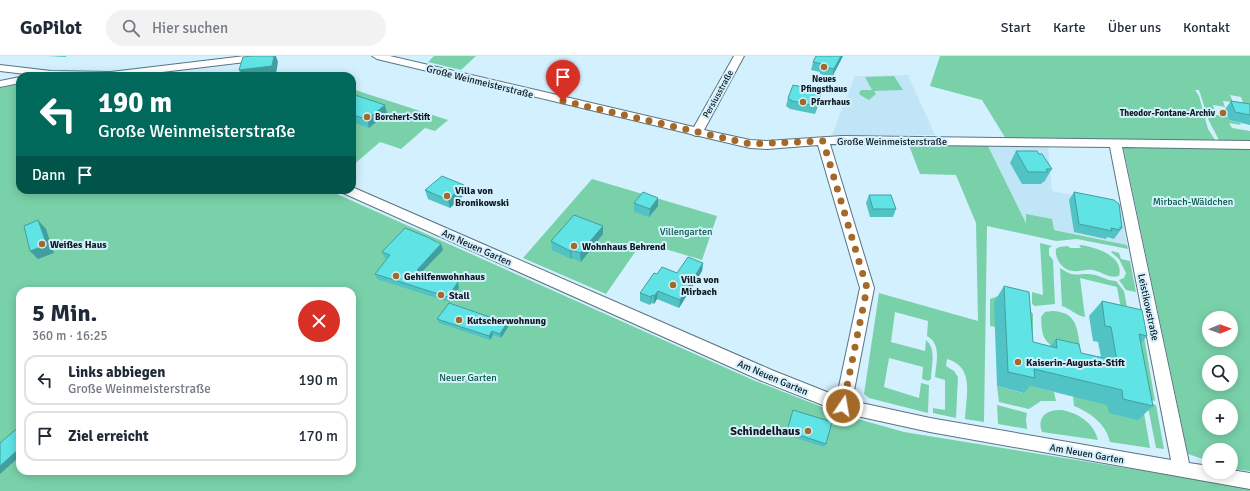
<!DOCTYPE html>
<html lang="de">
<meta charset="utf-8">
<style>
body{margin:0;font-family:Signika,sans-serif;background:#f2f2f3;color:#1f2937;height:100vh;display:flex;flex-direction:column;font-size:15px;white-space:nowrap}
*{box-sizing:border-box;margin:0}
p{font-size:13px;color:#747a83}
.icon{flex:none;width:22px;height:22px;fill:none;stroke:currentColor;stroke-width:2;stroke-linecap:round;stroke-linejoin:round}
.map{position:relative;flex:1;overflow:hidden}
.side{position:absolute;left:16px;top:231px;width:340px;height:188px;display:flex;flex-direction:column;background:#fff;border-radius:12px;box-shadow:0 2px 10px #0003}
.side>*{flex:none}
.top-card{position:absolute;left:16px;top:16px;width:340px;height:122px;border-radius:12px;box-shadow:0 2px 10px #0003;background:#00695c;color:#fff;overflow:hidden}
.needle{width:26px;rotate:89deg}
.tools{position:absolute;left:1202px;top:255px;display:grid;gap:8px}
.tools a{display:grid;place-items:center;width:36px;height:36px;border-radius:50%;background:#fff;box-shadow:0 2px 10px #0003;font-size:20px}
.pin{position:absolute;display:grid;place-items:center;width:34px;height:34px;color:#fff;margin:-41px -17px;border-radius:50% 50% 50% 0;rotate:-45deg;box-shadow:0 0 4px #0007}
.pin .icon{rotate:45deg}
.me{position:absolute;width:44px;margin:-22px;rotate:12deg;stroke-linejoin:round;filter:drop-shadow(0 0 3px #0008)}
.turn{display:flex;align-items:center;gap:14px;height:84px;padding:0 16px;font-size:18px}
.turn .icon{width:52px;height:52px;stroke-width:2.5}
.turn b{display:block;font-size:28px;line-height:34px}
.then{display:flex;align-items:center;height:38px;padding:0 16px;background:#0003;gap:8px;font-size:15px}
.round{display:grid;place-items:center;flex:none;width:42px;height:42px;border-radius:21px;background:#f2f2f3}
.overview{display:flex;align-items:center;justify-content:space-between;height:68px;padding:0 16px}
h1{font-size:24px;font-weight:700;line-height:30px}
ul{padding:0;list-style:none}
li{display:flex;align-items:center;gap:12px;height:50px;margin:0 8px 6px;padding:0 8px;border:2px solid #e0e1e3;border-radius:12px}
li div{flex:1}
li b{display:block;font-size:15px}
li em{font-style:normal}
header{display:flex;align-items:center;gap:24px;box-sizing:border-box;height:56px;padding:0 20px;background:#fff;border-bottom:1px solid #e0e1e3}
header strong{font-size:19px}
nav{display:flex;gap:22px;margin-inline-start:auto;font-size:14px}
.search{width:280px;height:36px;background:#f2f2f3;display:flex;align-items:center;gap:10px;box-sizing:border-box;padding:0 14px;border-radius:22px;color:#747a83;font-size:15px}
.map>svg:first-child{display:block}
.built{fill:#c0e5f7}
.green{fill:#79d1a9;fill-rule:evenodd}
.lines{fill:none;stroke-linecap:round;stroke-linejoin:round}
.minor-casing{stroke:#5a7481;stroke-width:2}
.minor{fill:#fff;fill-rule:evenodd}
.wall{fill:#52c3c4}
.shaded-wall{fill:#429fa0}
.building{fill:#5fe3e4;stroke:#429fa0}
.route{stroke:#a36929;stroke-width:7;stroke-dasharray:0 12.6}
.poi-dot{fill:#a36929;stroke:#d3f0fe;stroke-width:1.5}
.labels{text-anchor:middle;stroke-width:4;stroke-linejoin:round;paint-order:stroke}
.far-poi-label{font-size:9px;font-weight:bold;fill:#0e181d;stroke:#d3f0fe;text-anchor:start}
.far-street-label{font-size:9px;fill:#0e181d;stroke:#d3f0fe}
.street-label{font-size:10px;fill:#0e181d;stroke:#d3f0fe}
.poi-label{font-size:10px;font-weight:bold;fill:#0e181d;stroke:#d3f0fe;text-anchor:start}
.park-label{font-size:10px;fill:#075a3e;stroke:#d3f0fe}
.near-poi-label{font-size:12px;font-weight:bold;fill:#0e181d;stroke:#d3f0fe;text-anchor:end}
</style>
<header>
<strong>GoPilot</strong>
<div class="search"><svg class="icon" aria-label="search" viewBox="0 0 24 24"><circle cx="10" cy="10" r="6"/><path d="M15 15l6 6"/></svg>Hier suchen</div>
<nav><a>Start</a><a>Karte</a><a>Über uns</a><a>Kontakt</a></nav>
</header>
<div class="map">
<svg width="1250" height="435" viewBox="0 0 1250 435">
<rect width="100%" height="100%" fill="#d3f0fe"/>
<!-- built -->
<path class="built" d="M908,19l27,60h-103l23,-59z
M987,88l61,1 4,46 69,14 6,40 -100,-21z"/>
<!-- green -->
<path class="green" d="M434,0h42l-15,14 -33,-8z
M940,0h310v50l-6,-1 -3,-8 -11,-2 3,7 -10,-1 2,6 -12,-2 3,10 12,2 1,3 11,3 1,2 -12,-2 3,5 18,3v10l-31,-1 -10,-19 -10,-31h-4l4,6 9,33 7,11 -209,-1 -24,-39 -52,-14z
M894,20l9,14 -29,1 2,3 -7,6 -9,-5 -1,-2 2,-3h11l-7,-13z
M20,28v106h308l425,190 87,34 64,18 346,56v3h-1250v-403zM20,235h332v180h-332z
M352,33l96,31 -13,11 -10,-3 -24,21 -21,-7 -28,24z
M908,87l79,1 39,79v-9l26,5 2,11 73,15 1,4 -51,-10 -21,2 -69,-15 -3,196 -19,-3c1,-24 10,-52 -18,-60l-1,7 8,5 4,6 -2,41 -23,-5v-5l12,2v-30l-10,-3c1,-14 7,-33 -8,-41l1,-15 -33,-9 -4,30 34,9 1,-11c11,9 5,27 5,39l-3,2 -6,-2 1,-12 -34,-9 -5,29 35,11 2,-15 8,2 -1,28 -59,-15 -5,-4 15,-101 99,28 -2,-98 -20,-48 -36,-1z
M1250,89v326l-19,-2v-19h-22v11l-21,-7 -65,-308zM1209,262h22v22h-22zM1209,306h22v22h-22zM1209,350h22v22h-22z
M592,123l125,37 -15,44 -60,-18 -36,52 -83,-36z
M1040,187l12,3 -3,2v7l4,5 2,44 -20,2 -3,-2v-12l11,3z
M1079,189c15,1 46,11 40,31 -11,3 -17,-5 -27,-6 -6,-1 -13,2 -19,1 -10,0 -19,-13 -17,-22l3,-2 9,-1 2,2h11z
M1112,195l7,2 2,6 9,2 6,31 -10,-2 -7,-10 5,-2 2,-5 -7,-14 -8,-7z
M1060,212c17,12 19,3 35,7 8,2 13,6 21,6l8,10 5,27 -8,-9 -4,-22 -37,-9 5,39c-8,-1 -16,-9 -23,-11z
M1001,239l28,13 4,6v32l-38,-19 -5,-1v-27z
M1052,255c24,1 25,15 28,35h-28c-11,-8 -10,-16 -11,-29l4,-5z
M1133,267l9,2 13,76 -8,-2z
M1023,328l31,8 2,9h-15l-12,8 -30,-7 -2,-16 26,7z
M1073,340l69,5 8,47 -40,-6c-4,-18 -19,-29 -36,-36z
M1147,346l9,3 8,44 -8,-1z
M997,349l30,8 -1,6 1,10 -29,-5z
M1062,354c16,3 32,13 36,30l-56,-8c-6,-16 6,-23 20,-22z"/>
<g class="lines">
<!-- minor casing -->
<g class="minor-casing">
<path id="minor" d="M245,0h30l-5,3 -141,17h-87l-42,-5v-6l51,6 60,1z
M372,0h18l304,71 40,-71h10l-40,74 46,10 17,1 75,-5 408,5v8l-128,-2 67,316 20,3v6h22v-2l19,3v16l-320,-57 -87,-19 -81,-32 -419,-188 -2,-3h11v-3l422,184 63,25 23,-108 -42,-143 -51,4 -17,-1 -51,-12h-3l-5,-2 -314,-75zM830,88l280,3 61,313 -241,-42 -78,-17 22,-113z
M20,21v6l-20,4v-6z"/>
</g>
<!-- minor -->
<use href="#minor" class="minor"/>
</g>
<!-- wall -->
<path class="wall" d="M48,0h19l-2,1z
M843,0l-11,21 -12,-3v-2l-9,-2 2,-8z
M822,35l-2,8 -5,15 -25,-5 -4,-3 2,-8z
M352,38l35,19 -18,15 -17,-6z
M1231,45l19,3v21l-21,-5 -4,-11z
M1016,95l23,3 13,15 -8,13h-1l-2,2h-19l-12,-21z
M464,129l2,8 -16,15 -22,-9 -3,-9z
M1074,136l48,36 -8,11 -7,-2 -1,2 -32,-7 -5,-32z
M869,139l27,14 -3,8h-23l-4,-14z
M634,147l24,3 -9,11 -15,-5z
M603,170v8l-22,28 -9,-4 -1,1 -19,-9 -1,-9z
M443,194l-21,21 37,17 -10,14 -72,-23 -2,-5 12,-15 -3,-2 -2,-5z
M703,207l-1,8 -23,37 -22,-9 -3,5 -3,-1 -1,2 -10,-4v-8l17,-19 20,-1z
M1004,230l29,56 17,4 6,-7 25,14 20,4 -3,-15 -5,-1 -4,-25 13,-15 45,35 -6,7 12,63 -15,14 -29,-7 -2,-8 -77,-19 -6,7 -27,-7 -3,-84z
M437,263l70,4 1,4 -7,11 -8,-3 -3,5 -51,-17z
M793,354l33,34 -2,3 -38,-12z"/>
<!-- shaded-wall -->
<path class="shaded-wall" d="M274,0h2l2,6 -2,12 -15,2h-19l-3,-6z
M841,0h2l-11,21 2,-8z
M822,35l-2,8 -5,15 2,-8z
M385,49l2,8 -18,15 -2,-9z
M464,129l2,8 -16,15 -2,-8z
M658,142v8l-9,11 1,-8z
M38,164l8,9 8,24 -16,6 -8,-8z
M603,170v8l-22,28 -1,-9z
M441,188l2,6 -24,25 -2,-5z
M571,194l1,8 -1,1 -1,-8z
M703,207l-1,8 -23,37 1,-8z
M458,226l1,6 -10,14 -1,-5z
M658,235l-1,8 -3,5v-8z
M652,239l-1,8 -1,2 1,-8z
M507,267l1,4 -7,11 -1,-4z
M492,275l1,4 -3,5 -1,-4z
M20,392v8l-20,18v-8z"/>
<!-- building -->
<path class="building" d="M252,0h22l-2,10 -33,4 4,-13z
M816,0h25l-7,13 -13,-3 2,-2 -10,-2z
M793,29l29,6 -5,15 -25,-5 -4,-3z
M352,38l33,11 -18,14 -15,-4z
M1231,45l19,3v11l-15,-3z
M1016,95h21l2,3h3l10,15h-6l2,3h-20z
M442,120l22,9 -16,15 -23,-10z
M643,136l15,6 -8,11 -16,-6z
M1074,136l40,8 5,4 3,24 -2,-1v3l-9,-2 1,3 -33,-7z
M869,139h22l5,14h-23z
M574,159l29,11 -23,27 -9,-3 -1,1 -19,-10z
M38,164l9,25 -17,6 -6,-25z
M405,172l22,9 14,7 -24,26 41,12 -10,15 -73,-23 15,-19 -8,-3z
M688,201l15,6 -23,37 -22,-9 -4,5 -2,-1 -1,2 -11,-4 14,-20 3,1 5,-7 15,6z
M1004,230l25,6 4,50 24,6 -1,-9 23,5 2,9 36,8 -6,-34 -6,-1 -3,-25 40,9 5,26 -8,-2 14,72 -30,-7 -1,-9 -88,-21 1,9 -27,-6z
M449,247l58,20 -7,11 -8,-3 -3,5 -52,-17z
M793,354l39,12 -6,22 -39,-13z
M20,370v22l-20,18v-23z"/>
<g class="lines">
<!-- route -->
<path class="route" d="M563,45l187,43 73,-3 44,147 -24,118"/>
</g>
<!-- markers -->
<g class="poi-dot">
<circle cx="824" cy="11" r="4"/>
<circle cx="803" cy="46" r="4"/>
<circle cx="1223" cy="57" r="4"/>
<circle cx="367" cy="61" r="4"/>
<circle cx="447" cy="140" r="4"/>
<circle cx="42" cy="188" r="4"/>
<circle cx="574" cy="190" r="4"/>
<circle cx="396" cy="220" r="4"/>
<circle cx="673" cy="229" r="4"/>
<circle cx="441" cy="239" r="4"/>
<circle cx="459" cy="264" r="4"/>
<circle cx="1018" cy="306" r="4"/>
<circle cx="808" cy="375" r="4"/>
</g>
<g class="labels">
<!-- far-poi labels -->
<g class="far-poi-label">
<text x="824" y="26" text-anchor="middle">Neues<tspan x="824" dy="10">Pfingsthaus</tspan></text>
<text x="811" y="49">Pfarrhaus</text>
<text x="1215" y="60" text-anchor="end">Theodor-Fontane-Archiv</text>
<text x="375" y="64">Borchert-Stift</text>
</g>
<!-- far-street labels -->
<g class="far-street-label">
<text transform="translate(718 38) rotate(-61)" y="3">Persiusstraße</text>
</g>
<!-- street labels -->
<g class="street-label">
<text transform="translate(480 25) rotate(14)" y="4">Große Weinmeisterstraße</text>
<text x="892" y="89">Große Weinmeisterstraße</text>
<text transform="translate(477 191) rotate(24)" y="4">Am Neuen Garten</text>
<text transform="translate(1149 251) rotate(78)" y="4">Leistikowstraße</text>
<text transform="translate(773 321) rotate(23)" y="4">Am Neuen Garten</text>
<text transform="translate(1087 397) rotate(10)" y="4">Am Neuen Garten</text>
</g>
<!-- poi labels -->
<g class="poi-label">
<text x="455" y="138">Villa von<tspan x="455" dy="12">Bronikowski</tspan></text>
<text x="50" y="192">Weißes Haus</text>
<text x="582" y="194">Wohnhaus Behrend</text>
<text x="404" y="224">Gehilfenwohnhaus</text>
<text x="681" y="227">Villa von<tspan x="681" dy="12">Mirbach</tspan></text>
<text x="449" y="243">Stall</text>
<text x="467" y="268">Kutscherwohnung</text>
<text x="1026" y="310">Kaiserin-Augusta-Stift</text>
</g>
<!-- park labels -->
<g class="park-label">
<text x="1193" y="149">Mirbach-Wäldchen</text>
<text x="686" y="179">Villengarten</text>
<text x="468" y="325">Neuer Garten</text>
</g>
<!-- near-poi labels -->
<g class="near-poi-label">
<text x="800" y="379">Schindelhaus</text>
</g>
</g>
</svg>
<div class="tools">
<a><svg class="needle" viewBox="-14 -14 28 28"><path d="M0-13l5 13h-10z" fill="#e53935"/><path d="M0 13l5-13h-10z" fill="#747a83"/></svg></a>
<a><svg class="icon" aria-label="search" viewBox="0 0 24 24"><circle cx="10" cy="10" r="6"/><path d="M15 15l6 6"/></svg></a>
<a>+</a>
<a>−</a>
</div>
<div class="pin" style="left:563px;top:45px;background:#d93025"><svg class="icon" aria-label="arrive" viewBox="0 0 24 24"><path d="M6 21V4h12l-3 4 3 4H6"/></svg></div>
<svg class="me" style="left:843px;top:350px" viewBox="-20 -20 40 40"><circle r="17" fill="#a36929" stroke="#fff" stroke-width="3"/><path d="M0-11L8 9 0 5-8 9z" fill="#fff"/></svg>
<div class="top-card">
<div class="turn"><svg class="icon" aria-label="left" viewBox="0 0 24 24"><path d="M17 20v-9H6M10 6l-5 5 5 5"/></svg><div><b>190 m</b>Große Weinmeisterstraße</div></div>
<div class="then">Dann<svg class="icon" aria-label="arrive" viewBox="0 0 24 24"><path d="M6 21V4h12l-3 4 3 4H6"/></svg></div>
</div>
<section class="side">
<div class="overview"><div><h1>5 Min.</h1><p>360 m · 16:25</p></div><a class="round" style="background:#d93025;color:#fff"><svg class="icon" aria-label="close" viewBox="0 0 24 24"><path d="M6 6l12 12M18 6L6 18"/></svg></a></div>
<ul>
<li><svg class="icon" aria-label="left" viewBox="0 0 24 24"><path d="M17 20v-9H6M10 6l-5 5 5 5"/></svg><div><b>Links abbiegen</b><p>Große Weinmeisterstraße</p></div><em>190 m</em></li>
<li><svg class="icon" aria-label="arrive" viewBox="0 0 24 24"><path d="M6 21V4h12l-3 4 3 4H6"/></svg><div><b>Ziel erreicht</b></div><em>170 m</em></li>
</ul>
</section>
</div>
